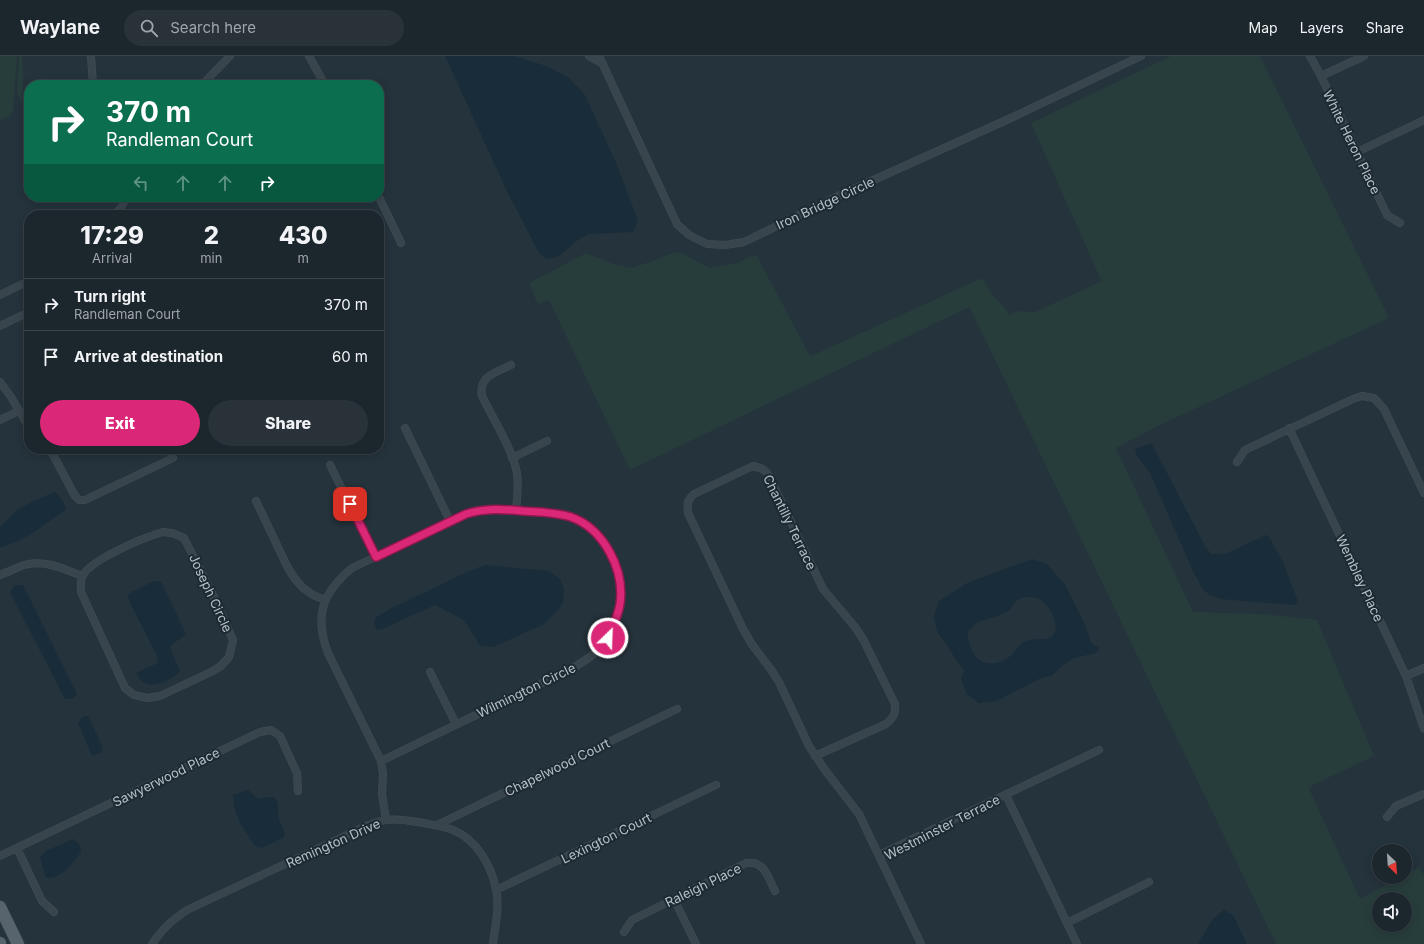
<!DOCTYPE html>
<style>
body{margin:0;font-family:Inter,sans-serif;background:#293239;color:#f1f3f6;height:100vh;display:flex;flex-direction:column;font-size:15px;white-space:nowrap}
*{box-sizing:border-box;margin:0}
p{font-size:13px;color:#a0a5aa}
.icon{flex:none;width:22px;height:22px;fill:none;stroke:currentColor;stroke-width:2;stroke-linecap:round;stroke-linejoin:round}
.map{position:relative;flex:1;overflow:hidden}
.panel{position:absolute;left:24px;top:154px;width:360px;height:244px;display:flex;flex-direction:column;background:#1c262d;border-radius:16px;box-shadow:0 2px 10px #0003,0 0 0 1px #3a4349}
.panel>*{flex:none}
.top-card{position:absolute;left:24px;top:24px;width:360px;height:122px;border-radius:16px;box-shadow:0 2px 10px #0003,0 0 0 1px #3a4349;background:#0b6e4f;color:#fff;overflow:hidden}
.needle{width:26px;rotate:155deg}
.fabs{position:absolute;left:1372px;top:788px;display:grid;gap:8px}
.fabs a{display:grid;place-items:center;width:40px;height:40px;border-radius:50%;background:#1c262d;box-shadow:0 2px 10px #0003,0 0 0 1px #3a4349;font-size:20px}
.pin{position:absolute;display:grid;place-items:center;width:34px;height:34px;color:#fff;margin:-17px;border-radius:8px;box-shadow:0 2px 6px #0006}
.me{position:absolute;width:44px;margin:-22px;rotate:24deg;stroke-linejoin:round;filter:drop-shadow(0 0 3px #0008)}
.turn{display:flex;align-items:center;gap:14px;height:84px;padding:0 16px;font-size:18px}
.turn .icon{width:52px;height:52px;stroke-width:2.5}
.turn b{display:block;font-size:28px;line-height:34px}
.lanes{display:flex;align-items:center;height:38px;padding:0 16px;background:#0003;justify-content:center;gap:20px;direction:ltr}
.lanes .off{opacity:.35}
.eta{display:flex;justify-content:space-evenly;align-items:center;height:68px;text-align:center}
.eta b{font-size:24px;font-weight:800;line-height:28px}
.button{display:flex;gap:8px;margin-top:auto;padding:8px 16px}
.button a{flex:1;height:46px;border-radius:24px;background:#db2777;color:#fff;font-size:16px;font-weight:800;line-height:46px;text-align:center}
.button a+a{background:#293239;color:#f1f3f6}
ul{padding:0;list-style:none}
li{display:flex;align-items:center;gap:12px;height:52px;padding:0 16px;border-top:1px solid #3a4349}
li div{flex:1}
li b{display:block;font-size:15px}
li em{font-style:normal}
header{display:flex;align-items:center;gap:24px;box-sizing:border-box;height:56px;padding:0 20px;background:#1c262d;border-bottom:1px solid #3a4349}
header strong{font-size:19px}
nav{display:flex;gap:22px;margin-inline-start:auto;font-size:14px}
.search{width:280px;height:36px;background:#293239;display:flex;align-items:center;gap:10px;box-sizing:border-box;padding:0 14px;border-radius:22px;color:#a0a5aa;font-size:15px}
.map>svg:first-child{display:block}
.green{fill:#273d3c;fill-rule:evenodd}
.water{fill:#192c3a;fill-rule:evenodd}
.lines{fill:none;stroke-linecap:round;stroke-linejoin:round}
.street-casing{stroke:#424e56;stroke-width:8}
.primary-casing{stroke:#424e56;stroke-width:13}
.street{stroke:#39454d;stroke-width:7}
.primary{stroke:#57646d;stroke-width:12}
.route-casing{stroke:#8e194d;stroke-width:10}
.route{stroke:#db2777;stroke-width:7}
.labels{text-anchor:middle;stroke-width:4;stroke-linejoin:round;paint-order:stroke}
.street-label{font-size:13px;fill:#b5c0c8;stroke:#1e2a32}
</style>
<header>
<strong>Waylane</strong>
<div class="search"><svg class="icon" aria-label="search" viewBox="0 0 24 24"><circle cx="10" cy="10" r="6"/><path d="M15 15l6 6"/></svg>Search here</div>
<nav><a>Map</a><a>Layers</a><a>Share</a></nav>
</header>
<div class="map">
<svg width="1424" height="888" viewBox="0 0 1424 888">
<rect width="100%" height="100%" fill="#25333c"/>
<!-- green -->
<path class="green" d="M0,0h17l-4,54 -3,6 -10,4z
M19,0h3l1,24 -1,23 -5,-10z
M1171,0h89l129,262 -229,107 -44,23 77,164 69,2 55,6 57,136 -61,29 -4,4 51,110 41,-22h4v-2l14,-8 5,8v69h-148l-306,-636h-3l-337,162 -80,-168 -3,-2 -9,5 -9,-22 57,-30 27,11 18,4 19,-6 25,-10 9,2 25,14 29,-5 11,-6 8,-1 52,98 2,2 171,-78 11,17 13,14 3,6 7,-4 19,1 65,-30 1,-2 -70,-157zM1379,843h26v26h-26z"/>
<!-- water -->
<path class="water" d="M445,0h69l35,11 20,11 16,17 31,68 22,58 -5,11 -45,2 -10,6 -19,16 -12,3 -8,-6 -33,-64z
M1152,388l53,102 6,8h14l41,-19 3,2 14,25 15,40 -3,3 -74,-6 -11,-4 -7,-5 -10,-19 -43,-98 -13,-17 -2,-7 10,-4z
M55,436l8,9 3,9c-22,13 -40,32 -66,37v-20l16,-16 17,-10z
M1032,503l15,5 18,21 21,42 5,16 9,5 -4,5 -22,5 -12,8 -11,10 -10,2 -44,23 -18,2 -12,-9 -6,-15 3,-8 -27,-40 -3,-14 4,-15 29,-19zM1024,541c5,0 11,0 15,2 11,5 24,30 12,38 -6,4 -18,0 -27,5 -7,4 -9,11 -15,15 -15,11 -33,8 -39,-11 -2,-4 -2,-10 -2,-15l10,-9 20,-6 11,-5 7,-10z
M485,509l64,6 11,8 4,10 -1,13 -6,9 -13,13 -51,23 -13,-1 -16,-26 -29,-15 -53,24 -5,1 -3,-7 2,-6 16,-9 75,-36z
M154,525l7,1 25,52c-6,7 -11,5 -16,14l10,24c-13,10 -34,22 -44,1l22,-10 -1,-7 -28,-55 -1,-5 2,-3z
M15,529h8l54,109 -5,5h-7l-55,-107z
M88,660l15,32 -1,4 -10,4 -14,-33 4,-6z
M248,734l10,9 9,-2h7l4,6v14l7,17 -2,4 -21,10 -7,-2 -16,-25 -5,-14 -1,-12z
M73,783l7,6 1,7c-9,12 -19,27 -35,26l-6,-21 6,-6z
M1224,854l9,5 14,29h-49l14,-24z"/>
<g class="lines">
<!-- street casing -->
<g class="street-casing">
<path id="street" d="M91,0l2,29
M309,0l16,29
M589,0l14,8
M599,0l78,168 12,11 18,9 18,1 19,-3 94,-46 173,-78 130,-62
M1310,0l11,20 66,139 13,8
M1321,20l43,-20
M202,29l28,-29
M1357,96l67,-32
M379,141l22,46
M114,159l6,-6 7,-12
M0,239l29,-14
M0,270l29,-14
M511,309c-14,7 -33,11 -29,31 10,21 31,54 35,77 2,12 0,25 -1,37
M0,326l11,15 18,30
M0,364l19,-9
M405,372l45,93
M1289,372l117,248 18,53
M50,393l25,47 4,4h6l88,-42 -4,-9
M512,402l35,-17
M1237,406l8,-12 108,-51 9,-3 12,2 10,11 40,84
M330,409l46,92
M256,445l32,67 7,11 8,9 10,7 12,5
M163,476l9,1 12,5 28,55 21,47 -4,17 -8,9 -10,6 -51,24 -12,2 -14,-3 -9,-7 -44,-96c0,-4 -1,-11 1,-15 7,-17 63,-40 81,-45z
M0,519c8,-3 16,-7 24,-10 20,-6 40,4 58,11
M430,616l26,52
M1406,620l18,-8
M815,700l71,-32c7,-6 10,-10 9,-20l-32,-65 -8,-12 -32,-38 -54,-113c-4,-7 -8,-8 -16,-10l-59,28c-7,6 -7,10 -6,19l55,116 8,14 21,28 7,11 30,64 16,24 34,44 62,130
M381,705l192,-93c13,-8 26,-16 35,-30 18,-28 16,-64 -2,-92 -5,-7 -11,-15 -19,-20 -5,-3 -10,-7 -16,-9 -15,-5 -32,-5 -48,-6 -14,-1 -29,-3 -43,-1 -5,0 -10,2 -14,4l-114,54c-30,25 -38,48 -24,85l53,108 2,12 -1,21 4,26
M1006,739l71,149
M1387,761l9,-11 28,-12
M437,769l240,-116
M17,792l25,53 12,11
M879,799l220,-105
M0,800l260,-124 11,-2 9,6 17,37 1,18
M496,834l220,-105
M674,843l22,45
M1067,867l82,-41
M624,876l8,-12 114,-57c19,-3 22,15 29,28
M152,888c11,-16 19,-23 35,-34l179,-84c6,-2 14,-5 20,-6 13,-2 25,1 37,3 10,2 20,3 30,7 24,10 38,35 43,59 4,18 -1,37 -3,55"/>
</g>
<!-- primary casing -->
<g class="primary-casing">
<path id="primary" d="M0,851l18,37
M0,887v1"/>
</g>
<!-- street -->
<use href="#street" class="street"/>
<!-- primary -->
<use href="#primary" class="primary"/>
</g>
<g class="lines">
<!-- route casing -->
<g class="route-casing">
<path id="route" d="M350,448l26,53 90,-43c19,-6 37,-5 57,-3 16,1 32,1 48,6 33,12 54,53 49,87 -2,12 -7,23 -12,34"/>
</g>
<!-- route -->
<use href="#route" class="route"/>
</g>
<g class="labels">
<!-- street labels -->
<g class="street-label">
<text transform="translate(1352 86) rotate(64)" y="5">White Heron Place</text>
<text transform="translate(825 147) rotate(-25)" y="5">Iron Bridge Circle</text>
<text transform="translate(790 466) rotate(64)" y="5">Chantilly Terrace</text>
<text transform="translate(1360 522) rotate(65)" y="5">Wembley Place</text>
<text transform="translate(211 537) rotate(65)" y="5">Joseph Circle</text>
<text transform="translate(526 634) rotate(-26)" y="5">Wilmington Circle</text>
<text transform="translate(557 711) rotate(-26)" y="5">Chapelwood Court</text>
<text transform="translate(166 721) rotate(-26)" y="5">Sawyerwood Place</text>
<text transform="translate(942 771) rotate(-27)" y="5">Westminster Terrace</text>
<text transform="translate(606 782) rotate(-26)" y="5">Lexington Court</text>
<text transform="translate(333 787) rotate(-24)" y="5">Remington Drive</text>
<text transform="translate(703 829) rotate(-26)" y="5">Raleigh Place</text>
</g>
</g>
</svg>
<div class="fabs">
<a><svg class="needle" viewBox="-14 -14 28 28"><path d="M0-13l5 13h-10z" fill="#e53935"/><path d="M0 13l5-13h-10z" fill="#a0a5aa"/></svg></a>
<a><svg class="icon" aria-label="sound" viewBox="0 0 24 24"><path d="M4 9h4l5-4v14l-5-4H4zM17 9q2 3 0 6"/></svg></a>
</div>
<div class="pin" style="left:350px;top:448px;background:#d93025"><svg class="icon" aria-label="arrive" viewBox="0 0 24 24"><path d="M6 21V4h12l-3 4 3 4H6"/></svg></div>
<svg class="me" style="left:608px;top:582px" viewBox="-20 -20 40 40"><circle r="17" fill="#db2777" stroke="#fff" stroke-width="3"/><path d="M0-11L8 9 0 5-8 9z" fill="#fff"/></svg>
<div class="top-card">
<div class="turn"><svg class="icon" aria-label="right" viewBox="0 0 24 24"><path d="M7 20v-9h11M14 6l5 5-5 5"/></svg><div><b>370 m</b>Randleman Court</div></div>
<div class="lanes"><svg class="icon off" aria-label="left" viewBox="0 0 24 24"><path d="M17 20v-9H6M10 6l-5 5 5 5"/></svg><svg class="icon off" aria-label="ahead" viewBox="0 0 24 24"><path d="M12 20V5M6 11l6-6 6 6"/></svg><svg class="icon off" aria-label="ahead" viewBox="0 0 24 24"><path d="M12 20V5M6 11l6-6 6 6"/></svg><svg class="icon" aria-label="right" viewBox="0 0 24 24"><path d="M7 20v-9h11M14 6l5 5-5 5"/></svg></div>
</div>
<section class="panel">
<div class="eta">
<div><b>17:29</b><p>Arrival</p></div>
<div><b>2</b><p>min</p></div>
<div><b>430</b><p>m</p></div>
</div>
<ul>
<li><svg class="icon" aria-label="right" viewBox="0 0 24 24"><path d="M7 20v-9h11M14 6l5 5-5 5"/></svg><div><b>Turn right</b><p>Randleman Court</p></div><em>370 m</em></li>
<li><svg class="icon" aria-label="arrive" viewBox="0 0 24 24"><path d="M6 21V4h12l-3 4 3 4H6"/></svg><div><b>Arrive at destination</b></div><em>60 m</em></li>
</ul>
<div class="button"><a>Exit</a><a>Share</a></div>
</section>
</div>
